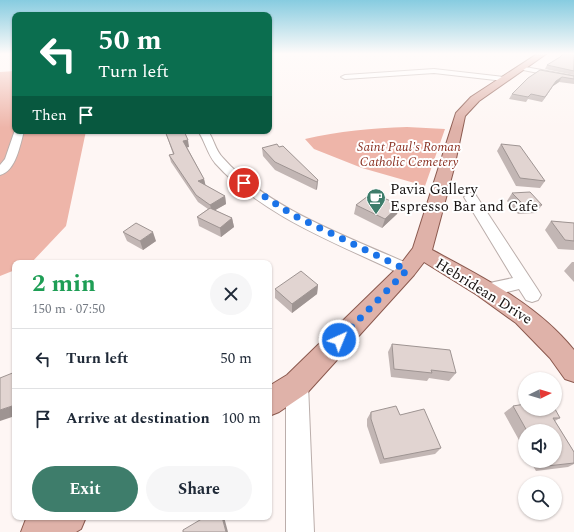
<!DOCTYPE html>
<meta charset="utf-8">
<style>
body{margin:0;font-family:Spectral,serif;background:#f6f6f7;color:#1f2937;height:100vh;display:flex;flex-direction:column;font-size:15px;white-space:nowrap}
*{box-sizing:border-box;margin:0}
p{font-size:13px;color:#747a83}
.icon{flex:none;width:22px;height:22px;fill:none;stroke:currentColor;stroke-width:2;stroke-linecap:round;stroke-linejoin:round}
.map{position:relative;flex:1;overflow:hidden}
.side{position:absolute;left:12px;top:260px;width:260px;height:260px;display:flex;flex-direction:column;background:#fff;border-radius:8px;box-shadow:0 1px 3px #0004}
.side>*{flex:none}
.top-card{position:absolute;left:12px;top:12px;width:260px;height:122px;border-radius:8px;box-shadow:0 1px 3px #0004;background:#0b6e4f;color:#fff;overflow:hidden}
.needle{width:26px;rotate:85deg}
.tools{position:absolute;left:518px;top:372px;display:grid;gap:8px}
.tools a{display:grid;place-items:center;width:44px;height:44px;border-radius:50%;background:#fff;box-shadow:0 1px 3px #0004;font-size:20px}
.pin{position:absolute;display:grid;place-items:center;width:34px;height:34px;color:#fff;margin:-17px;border:2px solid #fff;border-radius:50%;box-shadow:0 1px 4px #0007}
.me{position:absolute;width:44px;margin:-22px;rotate:44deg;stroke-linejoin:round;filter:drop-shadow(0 0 3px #0008)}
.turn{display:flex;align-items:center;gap:14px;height:84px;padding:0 20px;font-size:18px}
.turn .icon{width:52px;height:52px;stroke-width:2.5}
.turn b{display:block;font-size:28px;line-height:34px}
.then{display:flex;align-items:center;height:38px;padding:0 20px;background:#0003;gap:8px;font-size:15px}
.round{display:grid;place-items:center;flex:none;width:42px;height:42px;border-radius:21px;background:#f6f6f7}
.summary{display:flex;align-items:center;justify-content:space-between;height:68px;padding:0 20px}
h1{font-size:24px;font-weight:700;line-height:30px;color:#1e9e55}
.cta{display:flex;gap:8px;margin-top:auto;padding:8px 20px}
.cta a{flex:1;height:46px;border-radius:24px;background:#3e7d6b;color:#fff;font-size:16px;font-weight:700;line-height:46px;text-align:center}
.cta a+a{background:#f6f6f7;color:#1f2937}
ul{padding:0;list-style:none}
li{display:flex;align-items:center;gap:12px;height:60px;padding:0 20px;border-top:1px solid #e0e1e3}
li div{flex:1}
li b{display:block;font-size:15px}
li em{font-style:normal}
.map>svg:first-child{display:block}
.green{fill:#eeb5a9}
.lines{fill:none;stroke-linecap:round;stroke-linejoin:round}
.minor-casing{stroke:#bbaeab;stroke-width:2}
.major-casing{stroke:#8b594e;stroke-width:2}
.minor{fill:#fff;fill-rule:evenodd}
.major{fill:#dfb2a9;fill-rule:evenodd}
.wall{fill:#c2b6b4}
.shaded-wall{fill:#9e9492}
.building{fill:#e1d4d1;stroke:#9e9492}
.route{stroke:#1a73e8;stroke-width:7;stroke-dasharray:0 12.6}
.labels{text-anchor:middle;stroke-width:4;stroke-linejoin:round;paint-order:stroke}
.far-park-label{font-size:13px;font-style:italic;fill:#8a3122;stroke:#fff}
.poi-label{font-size:15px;fill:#181312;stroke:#fff;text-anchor:start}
.street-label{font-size:15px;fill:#181312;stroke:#fff}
</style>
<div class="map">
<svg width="574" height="532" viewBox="0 0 574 532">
<rect width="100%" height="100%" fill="#fef6f4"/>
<!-- green -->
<path class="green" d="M15,71v60h71l-20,95 -35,37h-16v7l-15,6v-204z
M407,127l38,2 -20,57 -63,-18 -48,-19 -9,-10c34,-8 67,-11 102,-12z"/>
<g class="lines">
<!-- minor casing -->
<g class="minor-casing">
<path id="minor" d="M520,66l54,10v4l-56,-11v-2z
M434,69l70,8 4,2 -4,2 -70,-8 -89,6 -4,-2 4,-2z
M15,130l9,1c-4,14 -8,40 -24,44v-10l5,-6z
M198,131h10c6,8 7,19 15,27 46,52 127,79 190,108l2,4 -2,4 -6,2 -6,-2c-62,-30 -139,-58 -186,-111 -8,-10 -10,-22 -17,-32z
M470,193l5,1 63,96 3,5 -3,5 -6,2 -6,-2 -7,-11 -33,8 -6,-2 -3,-5 3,-5 33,-7 -49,-81z
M297,374l8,3 3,7 6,148h-28v-148l3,-7z"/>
</g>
<!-- major casing -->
<g class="major-casing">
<path id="major" d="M537,54h9l-67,47 -14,15 -11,52 -22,82c50,27 105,54 142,100v32l-9,-3 -15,-21 -34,-35 -39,-28 -53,-33 -10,13 -107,118 -28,19 -10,4v-30l18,-11 113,-110 13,-17 43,-135 15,-16z
M31,517h55l-5,12 -5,3h-55l5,-13z"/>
</g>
<!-- minor -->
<use href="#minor" class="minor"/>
<!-- major -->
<use href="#major" class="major"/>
</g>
<!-- wall -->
<path class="wall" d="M574,54v21l-29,-6 2,-4z
M574,76v8l-15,-2 -6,4 -11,16 -14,-3 -2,3 -17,-3 3,-5 16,-16z
M165,131h19l5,16h-2l17,32 1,6 20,11 1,8 -11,6 17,8 2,9 -13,10 -22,-11 -2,-9 11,-8 -10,-7 -27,-40 -2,-7 4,-1z
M501,144l44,37 -5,7 -24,-2 -19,-35z
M262,148l56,32 -1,9 -1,1 -41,-20 -12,-14z
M512,193l30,12 -6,8 -18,1 -11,-13z
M356,205h44l-3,9 -15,14 -28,-14z
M551,221l23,2v27l-16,-1 -13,-19z
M123,232l33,9 -13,9 -16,-9z
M572,262h2v20l-10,-11z
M318,285l-1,9 -25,19 -17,-15v-9z
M392,344l64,29 -7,8 -20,-3 -2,3 -36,-4 -3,-25z
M513,406l47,12 -5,3 19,31v12l-6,3 -32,4 -6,-10h25v-30h-30v20l-21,-38z
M371,412l29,3 41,33 -6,6 -55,10 -13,-38v-7z"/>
<!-- shaded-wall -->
<path class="shaded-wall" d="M562,77l-3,5 -6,4 -11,16 3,-5 11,-16z
M188,140l1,7 -4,1 -2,-7z
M204,179l2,8 -8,-6z
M318,180l-1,9 -1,1 1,-8z
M225,196l1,8 -14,8 -2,-7z
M400,205l-3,9 -15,14 3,-9z
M232,218l2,9 -13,10 -1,-9z
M153,232l3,9 -13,9 -3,-9z
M318,285l-1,9 -25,19v-9z
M270,299l1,9 -2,1v-9z
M15,405v11l-15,5v-11z
M222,517h2l4,15h-2z"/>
<!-- building -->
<path class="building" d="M563,54h11v17l-27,-6 13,-8z
M540,70l34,6v3l-12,-2 -6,4 -11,16 -14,-3 -3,3 -16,-3 16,-16z
M165,131h19l4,9 -5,1 21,38 -6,2 27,15 -15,9 -14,-10 -27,-40 5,-1z
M277,144l2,3 4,-1 35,34 -1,2 -42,-20 -13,-14z
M501,144l19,2 25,35 -25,-3z
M530,192l12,13h-18l-12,-12z
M372,193l28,12 -15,14 -29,-14z
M210,208l22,10 -12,10 -23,-11z
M551,221l23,2v18l-9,-1z
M136,223l17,9 -13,9 -17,-9z
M301,271l17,14 -26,19 -17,-15z
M392,344l58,6 6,23 -25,-3 1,3 -38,-4z
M15,372v33l-15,5v-32z
M525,404v5h30l5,9h-7l21,34v11l-27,3 -3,-5h11v-30h-28l-14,-25z
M396,406l4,9 24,-6 17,39 -57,11 -13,-40v-7z
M205,517h17l4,15h-43v-2z"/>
<!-- sky -->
<linearGradient id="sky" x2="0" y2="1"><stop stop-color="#87cce0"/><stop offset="0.42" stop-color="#fffbfa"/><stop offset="1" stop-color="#fffbfa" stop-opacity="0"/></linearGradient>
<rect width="574" height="128" fill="url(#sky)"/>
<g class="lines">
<!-- route -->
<path class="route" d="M244,183l49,32 114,55 -68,70"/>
</g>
<!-- icons -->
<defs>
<g id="cafe-pin" transform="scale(1)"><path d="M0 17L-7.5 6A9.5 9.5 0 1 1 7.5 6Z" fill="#3e7d6b" stroke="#fff"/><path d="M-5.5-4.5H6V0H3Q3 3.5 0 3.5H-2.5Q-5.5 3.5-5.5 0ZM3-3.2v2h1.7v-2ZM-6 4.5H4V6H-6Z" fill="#fff"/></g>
</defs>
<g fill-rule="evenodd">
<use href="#cafe-pin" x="376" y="198"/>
</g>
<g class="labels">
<!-- far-park labels -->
<g class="far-park-label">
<text x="409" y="151">Saint Paul's Roman<tspan x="409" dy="15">Catholic Cemetery</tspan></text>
</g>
<!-- poi labels -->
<g class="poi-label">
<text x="390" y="194">Pavia Gallery<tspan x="390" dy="17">Espresso Bar and Cafe</tspan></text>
</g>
<!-- street labels -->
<g class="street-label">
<text transform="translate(484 291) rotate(32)" y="5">Hebridean Drive</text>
</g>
</g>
</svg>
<div class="tools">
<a><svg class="needle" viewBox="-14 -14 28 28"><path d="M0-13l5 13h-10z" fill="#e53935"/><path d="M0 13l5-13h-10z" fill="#747a83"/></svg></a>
<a><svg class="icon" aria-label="sound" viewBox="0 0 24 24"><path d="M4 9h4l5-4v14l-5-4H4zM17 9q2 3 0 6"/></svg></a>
<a><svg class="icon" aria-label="search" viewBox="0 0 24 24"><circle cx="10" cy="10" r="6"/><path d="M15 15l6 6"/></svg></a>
</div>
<div class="pin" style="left:244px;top:183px;background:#d93025"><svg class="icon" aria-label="arrive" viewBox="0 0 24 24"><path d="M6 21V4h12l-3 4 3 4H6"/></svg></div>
<svg class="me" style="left:339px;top:340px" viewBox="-20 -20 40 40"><circle r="17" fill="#1a73e8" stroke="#fff" stroke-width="3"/><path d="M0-11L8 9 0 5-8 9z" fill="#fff"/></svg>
<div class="top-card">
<div class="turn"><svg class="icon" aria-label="left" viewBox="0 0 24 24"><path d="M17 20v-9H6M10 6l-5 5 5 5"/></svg><div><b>50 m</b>Turn left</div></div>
<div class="then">Then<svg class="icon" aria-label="arrive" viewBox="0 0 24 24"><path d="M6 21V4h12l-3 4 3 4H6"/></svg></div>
</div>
<section class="side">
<div class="summary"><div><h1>2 min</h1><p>150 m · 07:50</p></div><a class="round"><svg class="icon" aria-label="close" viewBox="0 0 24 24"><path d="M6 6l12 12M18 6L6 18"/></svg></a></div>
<ul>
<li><svg class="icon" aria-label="left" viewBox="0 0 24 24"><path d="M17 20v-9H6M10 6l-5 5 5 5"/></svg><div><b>Turn left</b></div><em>50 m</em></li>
<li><svg class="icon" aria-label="arrive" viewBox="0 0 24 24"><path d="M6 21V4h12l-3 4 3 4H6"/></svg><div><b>Arrive at destination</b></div><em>100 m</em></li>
</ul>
<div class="cta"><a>Exit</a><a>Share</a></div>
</section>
</div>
